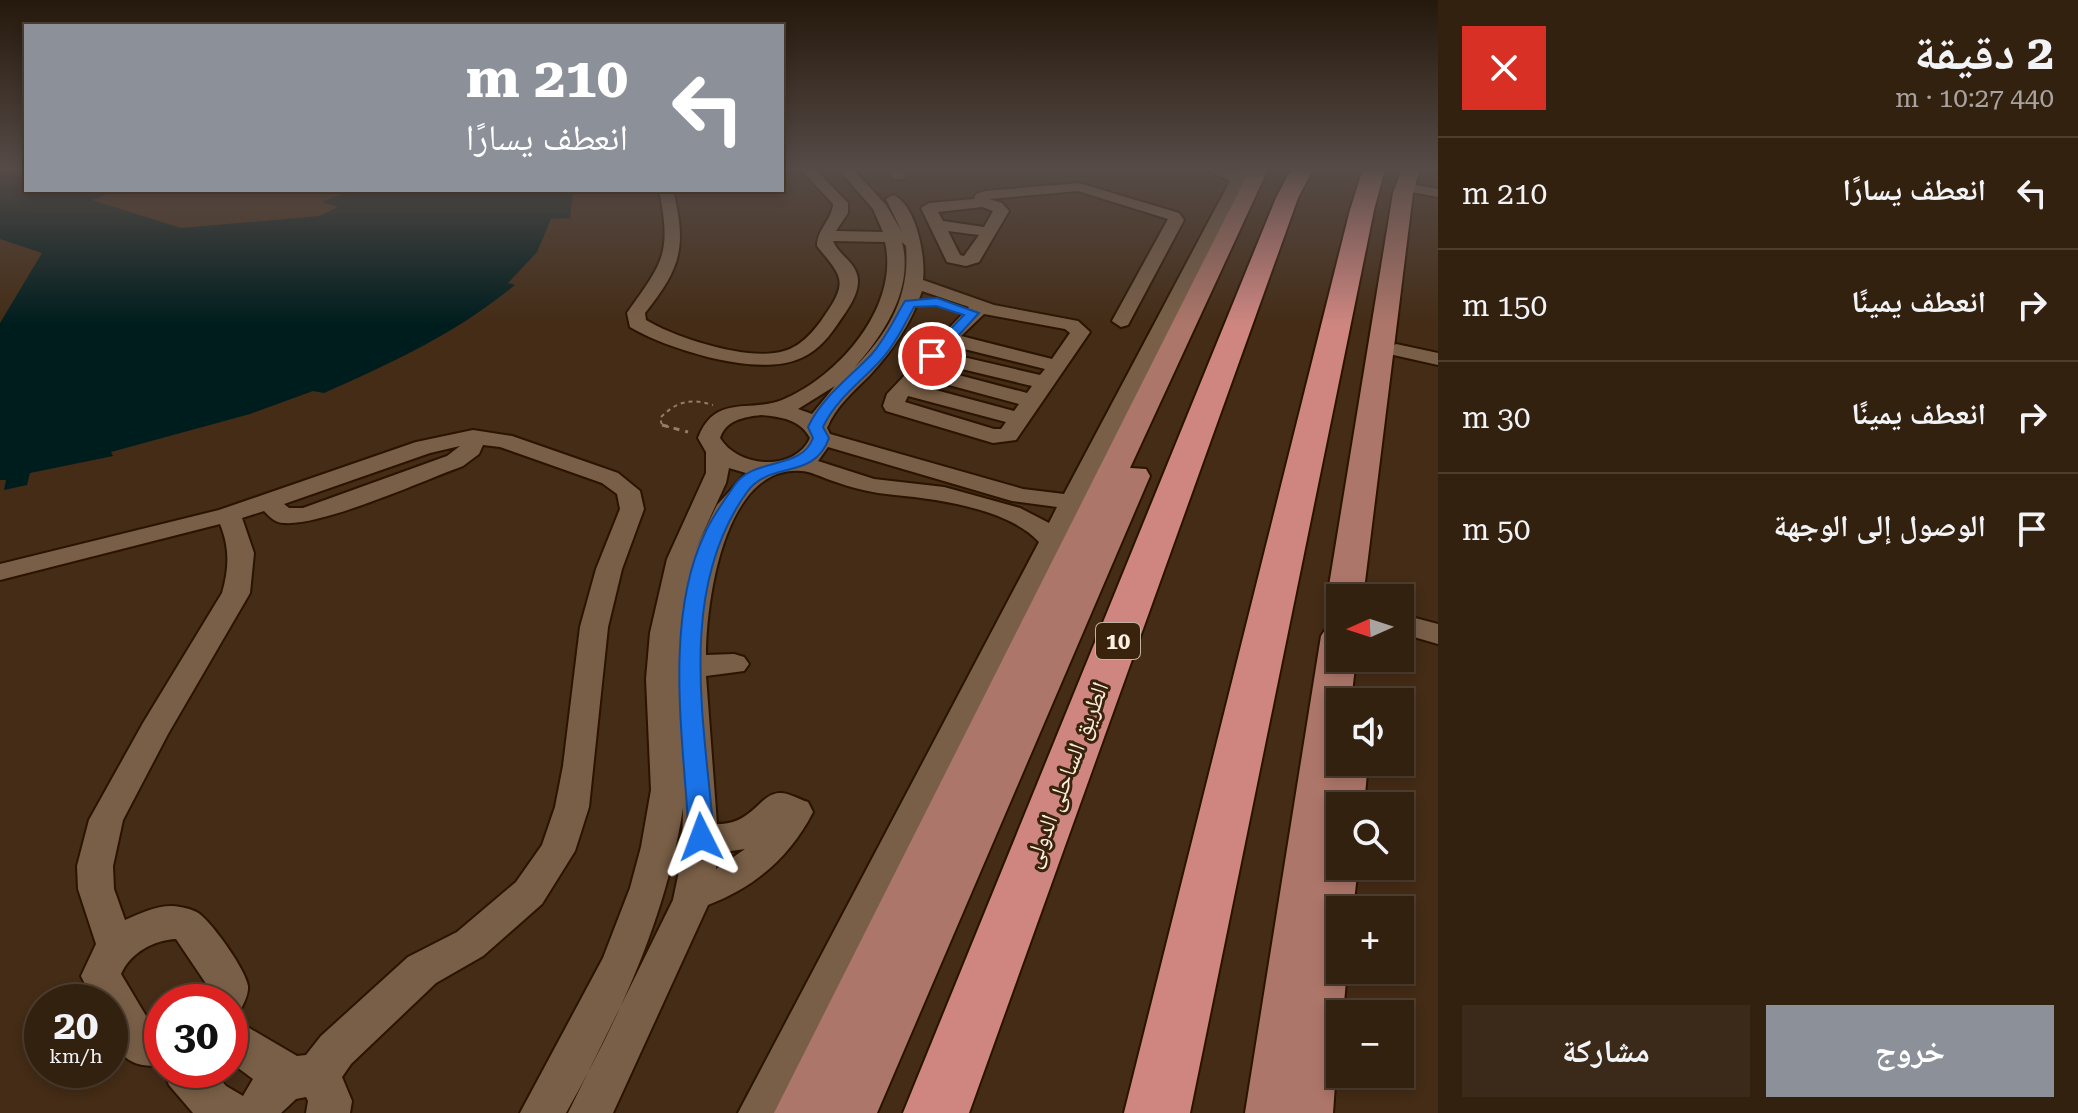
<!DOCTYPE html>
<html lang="ar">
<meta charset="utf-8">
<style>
body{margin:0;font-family:"Roboto Serif","Noto Naskh Arabic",serif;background:#3b2919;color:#f1f3f6;direction:rtl;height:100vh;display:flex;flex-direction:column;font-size:30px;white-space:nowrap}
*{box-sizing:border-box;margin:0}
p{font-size:26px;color:#a9a39f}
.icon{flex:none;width:44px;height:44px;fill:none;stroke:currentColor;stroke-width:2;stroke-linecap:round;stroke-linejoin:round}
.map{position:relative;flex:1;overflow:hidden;direction:ltr}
.panel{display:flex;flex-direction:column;background:#332110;width:640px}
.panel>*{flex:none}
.banner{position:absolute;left:24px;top:24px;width:760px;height:168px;border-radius:0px;box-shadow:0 4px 12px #0003,0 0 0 2px #4e3e30;direction:rtl;background:#8c9099;color:#fff;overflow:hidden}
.needle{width:52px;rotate:267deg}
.controls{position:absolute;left:1326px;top:584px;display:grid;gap:16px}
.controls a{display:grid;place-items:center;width:88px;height:88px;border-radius:0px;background:#332110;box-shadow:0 4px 12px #0003,0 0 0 2px #4e3e30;font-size:40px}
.speed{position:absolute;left:24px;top:984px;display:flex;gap:16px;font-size:40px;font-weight:700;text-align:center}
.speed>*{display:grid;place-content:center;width:104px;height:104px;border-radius:50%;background:#332110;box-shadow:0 4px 12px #0003,0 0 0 2px #4e3e30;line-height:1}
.speed small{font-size:20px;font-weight:400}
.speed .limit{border:12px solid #d22;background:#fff;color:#111}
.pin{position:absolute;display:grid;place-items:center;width:68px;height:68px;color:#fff;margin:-34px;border:4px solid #fff;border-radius:50%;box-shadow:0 2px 8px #0007}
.me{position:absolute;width:88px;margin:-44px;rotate:357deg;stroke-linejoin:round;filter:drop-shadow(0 0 6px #0008)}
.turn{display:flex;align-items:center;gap:28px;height:168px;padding:0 24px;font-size:36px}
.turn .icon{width:104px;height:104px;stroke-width:2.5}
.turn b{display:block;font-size:56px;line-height:68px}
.round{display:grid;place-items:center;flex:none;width:84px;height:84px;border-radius:0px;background:#3b2919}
.headline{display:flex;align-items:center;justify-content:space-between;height:136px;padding:0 24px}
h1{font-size:48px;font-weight:700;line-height:60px}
.button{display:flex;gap:16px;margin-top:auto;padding:16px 24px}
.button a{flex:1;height:92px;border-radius:0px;background:#8c9099;color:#fff;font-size:32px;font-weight:700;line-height:92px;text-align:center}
.button a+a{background:#3b2919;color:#f1f3f6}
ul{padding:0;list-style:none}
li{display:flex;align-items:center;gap:24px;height:112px;padding:0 24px;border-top:2px solid #4e3e30}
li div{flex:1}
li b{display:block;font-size:30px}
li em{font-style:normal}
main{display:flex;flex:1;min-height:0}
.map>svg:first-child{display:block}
.water{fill:#001d1e}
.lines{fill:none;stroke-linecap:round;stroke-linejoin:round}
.minor-casing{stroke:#2a1400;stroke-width:4}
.major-casing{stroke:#2a1400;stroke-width:4}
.highway-casing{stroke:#2a1400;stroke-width:4}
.path-far1{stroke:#927e6b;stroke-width:2;stroke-dasharray:4 4;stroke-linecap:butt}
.path{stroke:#927e6b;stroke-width:3;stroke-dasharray:6 6;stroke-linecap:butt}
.minor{fill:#795f47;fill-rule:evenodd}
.major{fill:#ad766a;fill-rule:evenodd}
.highway{fill:#cf8681;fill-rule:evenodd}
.route{fill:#1a73e8;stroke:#114b97;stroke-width:2}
.labels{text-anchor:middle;stroke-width:6;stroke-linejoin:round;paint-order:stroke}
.shield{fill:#39230c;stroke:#c3b2a1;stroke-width:2}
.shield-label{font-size:22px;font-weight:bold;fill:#feefe1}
.street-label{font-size:24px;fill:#feefe1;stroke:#39230c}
</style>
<main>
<section class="panel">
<div class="headline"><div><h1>2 دقيقة</h1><p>440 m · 10:27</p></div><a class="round" style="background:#d93025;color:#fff"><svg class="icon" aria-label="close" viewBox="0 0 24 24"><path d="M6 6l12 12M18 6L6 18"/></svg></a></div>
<ul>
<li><svg class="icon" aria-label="left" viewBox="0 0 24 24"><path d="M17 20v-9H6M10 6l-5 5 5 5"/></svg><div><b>انعطف يسارًا</b></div><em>210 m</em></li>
<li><svg class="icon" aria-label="right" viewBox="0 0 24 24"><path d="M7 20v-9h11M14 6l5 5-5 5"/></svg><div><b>انعطف يمينًا</b></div><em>150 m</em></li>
<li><svg class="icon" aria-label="right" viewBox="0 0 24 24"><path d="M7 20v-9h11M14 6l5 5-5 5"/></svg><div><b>انعطف يمينًا</b></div><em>30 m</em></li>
<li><svg class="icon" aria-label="arrive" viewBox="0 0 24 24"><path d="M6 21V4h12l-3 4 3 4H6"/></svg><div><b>الوصول إلى الوجهة</b></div><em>50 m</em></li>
</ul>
<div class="button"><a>خروج</a><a>مشاركة</a></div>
</section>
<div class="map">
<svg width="1438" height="1113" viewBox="0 0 1438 1113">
<rect width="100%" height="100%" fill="#442c16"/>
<!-- water -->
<path class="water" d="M0,169h26v21h92l-26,10 89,28 138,-12 19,-9 -16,-5 30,-12h198l2,4 21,-1 -3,25 -19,1 -14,33 -29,31 7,2c-58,48 -123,78 -191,108l-11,-2 -63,23 -139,38 2,4 -83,17 -3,12 -23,5 2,-10h-6v-157l42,-70 -42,-14z"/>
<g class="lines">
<!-- minor casing -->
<g class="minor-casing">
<path id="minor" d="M800,169h15l33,34v10l-12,18 47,1 -10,-23 -35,-40h15l33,36 16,27 -16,-33 7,-4c23,9 33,62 30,85l71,25 84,16 12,11 -74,108 -23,3 -107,-32 -3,-5 4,-12 82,-87 -47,-16c-11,33 -29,59 -52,84 -17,17 -34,31 -43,53l3,6 193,55 41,5 166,-313 -25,-12 29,3 2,-3h14l-467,944h-45l301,-571c-30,-33 -101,-43 -144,-47 -23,-2 -43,-7 -65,-15 -9,-3 -20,-9 -29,-9 -77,-6 -95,131 -95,184l28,-1 10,3 5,7 -5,7 -38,5 11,148c36,0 41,-29 62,-31 9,-1 19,6 29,9l5,10c-23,45 -58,75 -105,93l-95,208h-45l105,-213 9,-43 1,-49c-17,110 -63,208 -117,305h-46l83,-155 27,-70 11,-41 10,-57 -5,-111 4,-46 17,-74 39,-86v-21l-8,-14c17,-45 53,-25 84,-38 56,-23 118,-93 103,-158l-52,-1c5,14 25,22 25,40 0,16 -13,32 -21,44 -11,16 -23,29 -41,35 -42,16 -129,-11 -166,-33l-3,-14c36,-51 45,-59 32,-123h14c14,57 8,78 -28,123l1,7c30,18 104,42 138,31 18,-5 31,-21 41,-36 25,-35 15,-40 -8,-69 0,-17 15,-26 16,-42zM902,242l4,4c4,51 -17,86 -52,122 30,-34 60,-79 48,-126zM984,314l81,15 5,4 -18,26 -91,-23zM952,346l93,23 -5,6 -94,-22zM937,363l95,23 -5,7 -95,-25zM923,378l96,26 -5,7 -97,-26zM835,386l-23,28 -14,-5zM908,396l98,26 -5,7h-7l-89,-27zM761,415c19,2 39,4 49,23 -15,34 -72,30 -90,0 6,-18 24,-21 41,-23zM828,447l184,54 45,6 -8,16 -29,-15 -76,-21 -70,-8 -56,-18zM729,468l17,5 -29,32 -21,43 30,-65zM745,849l-29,20 1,-16z
M884,169h16l6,7 -2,3h-10z
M1079,183l100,30 5,7 -56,105 -7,2 -9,-6 56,-102 -90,-28 -89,8 13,4 7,8 -30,51 -13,4 -19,-4 -26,-54 8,-5 45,-4 2,-5 9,-3zM982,207l11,4 -9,16 -41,-6 -5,-9zM948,231l31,4 -15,21 -4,-1z
M1416,185l22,4v8l-27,-5 -2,-3z
M1396,344l42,9v12l-49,-11 -3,-4z
M473,430l39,6 106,37 22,18 4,18 -22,60 -14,58 -19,180 -14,44 -33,53 -59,52 -47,27 -85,81 -9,13 10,24 -2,12h-44l2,-12 -2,-4 -10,2 -15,14h-88l-24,-28 -6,-15h49l14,16 17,10 10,-17 -23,-17v-60h-26l5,-14 -33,-49c-22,1 -46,14 -55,35l31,52 10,-1v40c-45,6 -52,-26 -52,-63h-16l-13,-26 15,-32 -18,-55 -1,-23 12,-46 54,-97 79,-130c7,-24 8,-45 -2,-69l-220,56v-16l219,-54 197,-68zM483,445l17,2 102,36 15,11 3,15 -24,60 -16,58 -17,139 -8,41 -13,38 -26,37 -59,50 -49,25 -87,79 -15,19 -9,1 -65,-38 6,-3c4,-8 11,-20 10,-29 -3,-17 -32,-57 -45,-69 -5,-6 -16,-9 -23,-10 -18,-4 -39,6 -55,13l-11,-31 -1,-23 10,-46 45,-86 82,-141 4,-40 -12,-35 22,-7c6,6 11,12 20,12 39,3 138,-42 179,-57l16,-12zM460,446l-13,10 -144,52h-14l-5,-4 146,-51z
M1400,614l38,10v20l-38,-11z"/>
</g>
<!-- major casing -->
<g class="major-casing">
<path id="major" d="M1250,169h18l-138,299 16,1 4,7 -273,637h-103z
M1402,169h18l-7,24 -50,405h-23v10l-8,-2 -5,-8 66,-405z
M1340,623v35h16l-5,44h-11v60h28l-4,44h-24v60h18l-5,44h-13v60h7l-4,44h-3l-7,99h-88l76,-477 6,-9z"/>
</g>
<!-- highway casing -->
<g class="highway-casing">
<path id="highway" d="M1291,169h22l-15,29 -329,915h-66l373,-915z
M1363,169h22l-11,41 -184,903h-66l226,-903z"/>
</g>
<!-- path-far1 -->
<path class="path-far1" d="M669,427l-7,-2 -2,-7c17,-17 30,-20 53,-13"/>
<!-- path -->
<path class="path" d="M662,425l26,7"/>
<!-- minor -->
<use href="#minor" class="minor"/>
<!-- major -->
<use href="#major" class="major"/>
<!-- highway -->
<use href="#highway" class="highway"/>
</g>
<!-- sky -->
<linearGradient id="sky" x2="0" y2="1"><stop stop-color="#25180c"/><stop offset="0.52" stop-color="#564b47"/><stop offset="1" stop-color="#564b47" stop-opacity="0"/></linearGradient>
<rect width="1438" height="325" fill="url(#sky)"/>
<!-- route -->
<path class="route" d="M937,298l42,15 -42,46 -5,1 -7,-4 39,-41 -28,-9 -22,1c-10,19 -19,37 -33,53 -20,22 -45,39 -58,67l6,11c-15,43 -59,22 -82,54 -71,99 -42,232 -33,345l-4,7 -9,3 -8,-3 -4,-7c-5,-94 -26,-216 16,-304 7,-16 19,-32 29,-47 20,-30 67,-15 79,-48l-5,-11c14,-30 40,-48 63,-72 15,-17 23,-36 34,-54z"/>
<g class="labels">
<!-- shield labels -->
<rect class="shield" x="1096" y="623" width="44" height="36" rx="6"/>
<g class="shield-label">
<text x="1118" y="649">10</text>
</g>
<!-- street labels -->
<g class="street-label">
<text transform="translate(1066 775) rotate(-69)" y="8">الطريق الساحلى الدولى</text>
</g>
</g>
</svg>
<div class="controls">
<a><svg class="needle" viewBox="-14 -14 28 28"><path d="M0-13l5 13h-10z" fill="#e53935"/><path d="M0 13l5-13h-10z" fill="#a9a39f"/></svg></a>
<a><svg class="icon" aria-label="sound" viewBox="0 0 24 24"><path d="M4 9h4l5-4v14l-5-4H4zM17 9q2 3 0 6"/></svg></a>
<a><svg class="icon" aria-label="search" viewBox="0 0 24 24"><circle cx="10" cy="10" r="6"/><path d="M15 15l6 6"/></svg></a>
<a>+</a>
<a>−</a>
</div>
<div class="speed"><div>20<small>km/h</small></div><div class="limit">30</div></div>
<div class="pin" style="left:932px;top:356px;background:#d93025"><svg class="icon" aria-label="arrive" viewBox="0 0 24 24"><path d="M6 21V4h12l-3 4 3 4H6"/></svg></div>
<svg class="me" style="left:701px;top:837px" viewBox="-20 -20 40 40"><path d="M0-17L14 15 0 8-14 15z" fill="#1a73e8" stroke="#fff" stroke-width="4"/></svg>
<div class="banner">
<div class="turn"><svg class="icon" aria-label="left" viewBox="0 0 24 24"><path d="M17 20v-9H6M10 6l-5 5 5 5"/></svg><div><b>210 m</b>انعطف يسارًا</div></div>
</div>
</div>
</main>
